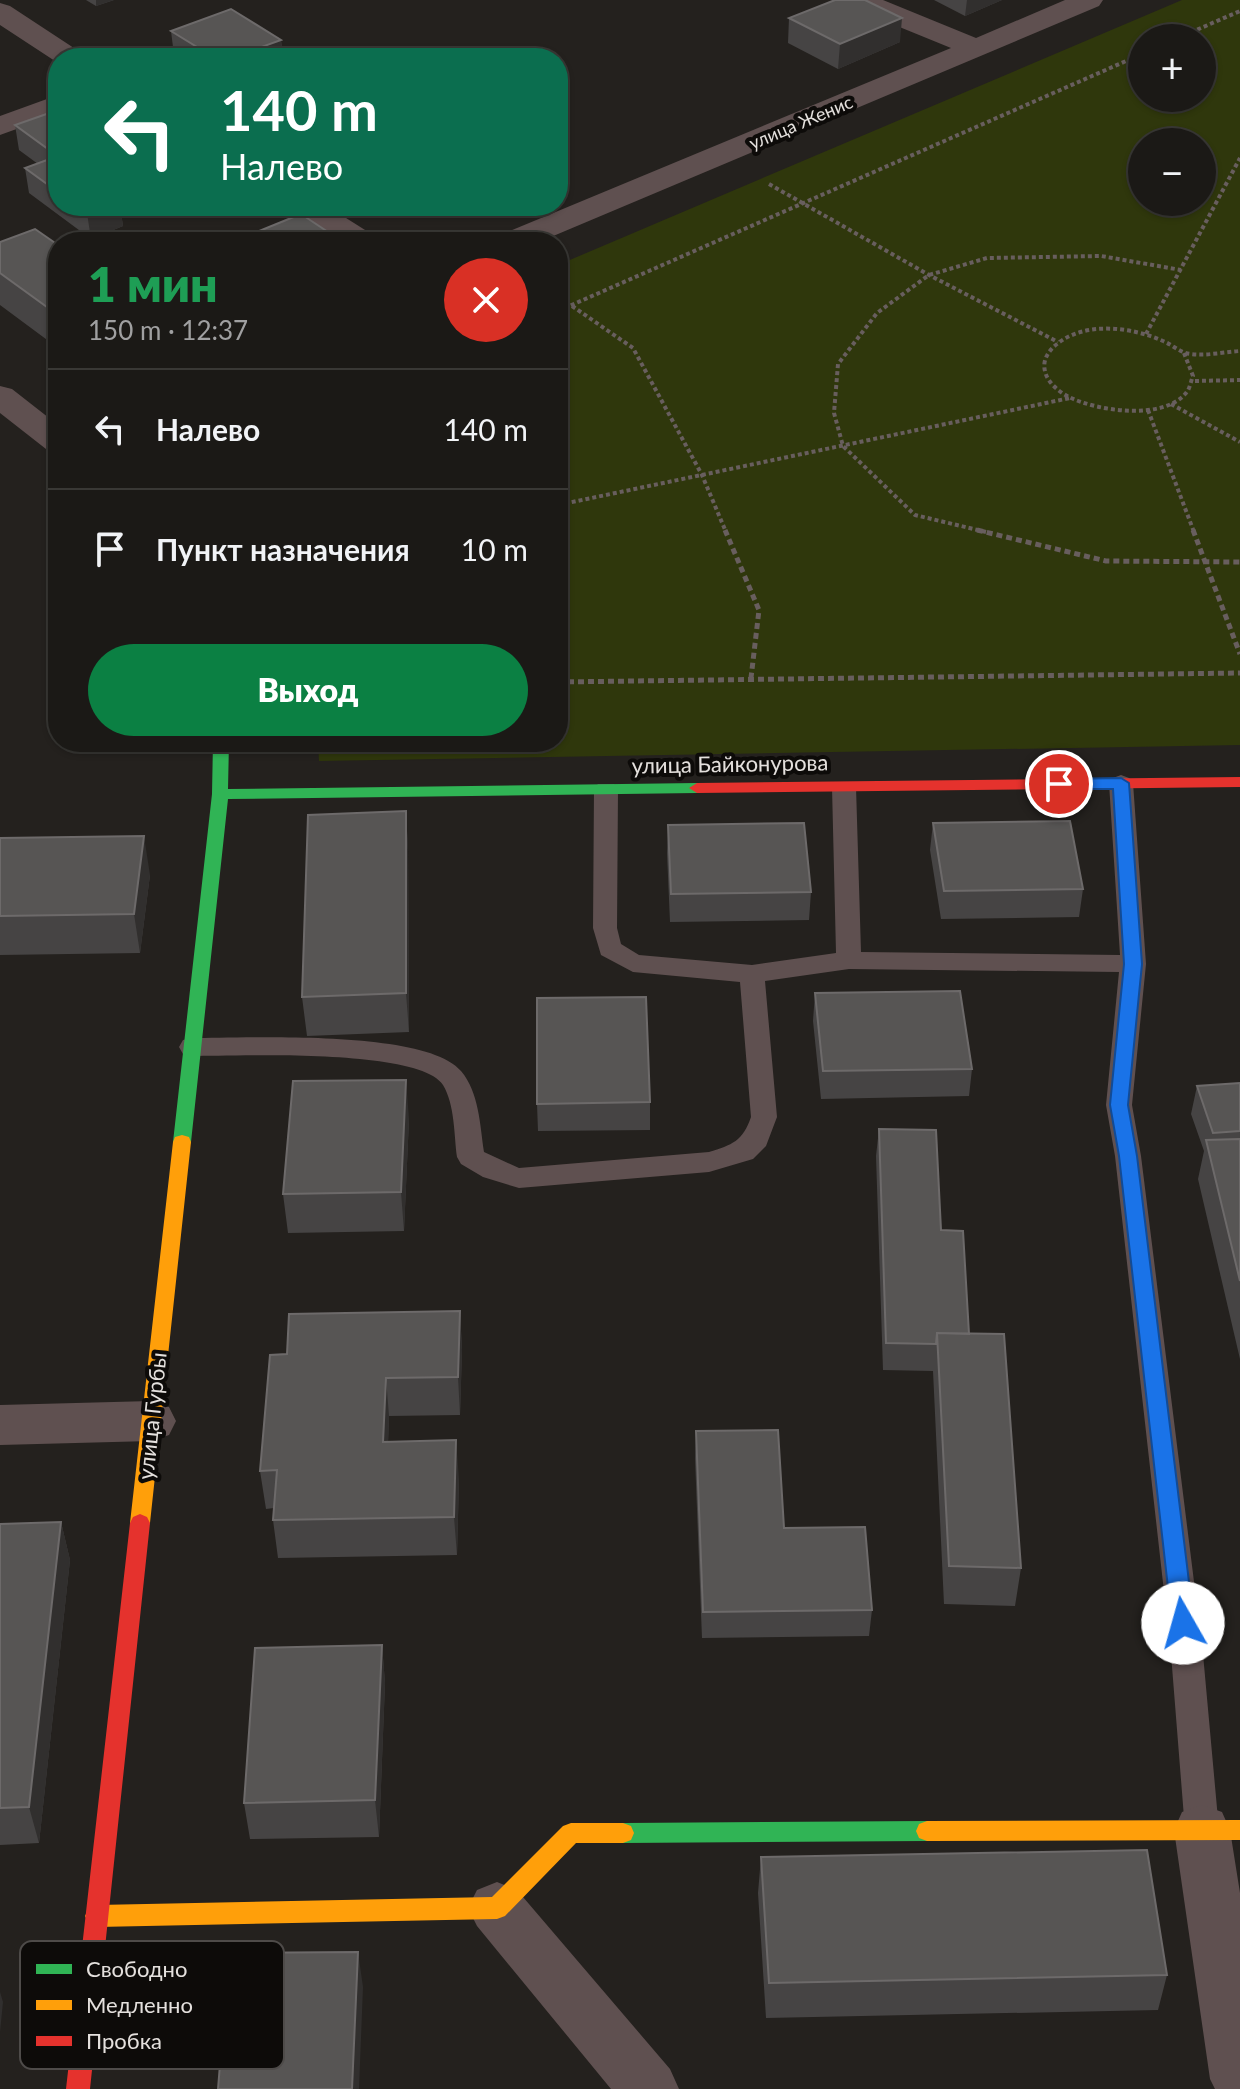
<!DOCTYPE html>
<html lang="ru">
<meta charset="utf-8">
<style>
body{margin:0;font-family:Lato,sans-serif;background:#282623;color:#f1f3f6;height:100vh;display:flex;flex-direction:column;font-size:30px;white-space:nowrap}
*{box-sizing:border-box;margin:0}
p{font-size:26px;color:#a0a0a1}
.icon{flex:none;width:44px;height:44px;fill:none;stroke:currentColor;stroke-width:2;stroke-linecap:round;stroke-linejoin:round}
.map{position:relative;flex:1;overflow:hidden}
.drawer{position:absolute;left:48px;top:232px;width:520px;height:520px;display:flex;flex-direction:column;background:#1b1916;border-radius:32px;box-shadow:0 2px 6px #0004,0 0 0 2px #393835}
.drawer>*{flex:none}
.hud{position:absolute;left:48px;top:48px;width:520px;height:168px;border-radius:32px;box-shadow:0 2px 6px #0004,0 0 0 2px #393835;background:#0b6e4f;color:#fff;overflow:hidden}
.tools{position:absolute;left:1128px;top:24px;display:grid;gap:16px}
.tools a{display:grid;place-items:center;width:88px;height:88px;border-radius:50%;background:#1b1916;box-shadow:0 2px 6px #0004,0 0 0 2px #393835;font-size:40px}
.pin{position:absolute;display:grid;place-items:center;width:68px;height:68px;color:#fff;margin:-34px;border:4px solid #fff;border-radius:50%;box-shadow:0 2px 8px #0007}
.me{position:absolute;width:88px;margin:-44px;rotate:353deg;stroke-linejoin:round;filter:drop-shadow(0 0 6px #0008)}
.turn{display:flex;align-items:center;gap:28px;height:168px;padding:0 40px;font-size:36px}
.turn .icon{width:104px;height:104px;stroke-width:2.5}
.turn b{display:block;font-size:56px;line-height:68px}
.round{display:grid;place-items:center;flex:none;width:84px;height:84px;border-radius:42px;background:#282623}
.head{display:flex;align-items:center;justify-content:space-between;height:136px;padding:0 40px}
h1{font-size:48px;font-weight:800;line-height:60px;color:#1e9e55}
.action{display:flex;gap:16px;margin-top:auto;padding:16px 40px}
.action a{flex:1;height:92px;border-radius:48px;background:#0b8043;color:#fff;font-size:32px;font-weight:800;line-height:92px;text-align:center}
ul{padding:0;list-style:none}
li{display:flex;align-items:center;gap:24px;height:120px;padding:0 40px;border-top:2px solid #393835}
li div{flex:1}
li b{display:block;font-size:30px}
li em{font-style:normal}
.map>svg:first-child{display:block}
.green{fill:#2f370c;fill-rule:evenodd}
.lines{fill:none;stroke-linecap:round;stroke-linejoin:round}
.path-far1{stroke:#685e5e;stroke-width:4;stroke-dasharray:4 3;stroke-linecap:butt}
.path{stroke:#685e5e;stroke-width:5;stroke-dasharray:6 4;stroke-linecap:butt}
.lane{fill:#5f5050;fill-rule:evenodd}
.street{fill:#5f5050;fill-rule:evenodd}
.fast{fill:#30b455;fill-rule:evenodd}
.slow{fill:#ff9f0a;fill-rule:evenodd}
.jam{fill:#e5322d;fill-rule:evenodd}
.wall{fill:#464444}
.shaded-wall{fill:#312f2e}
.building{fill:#575554;stroke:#6d6a6a;stroke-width:2}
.route{fill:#1a73e8;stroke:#114b97;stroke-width:2}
.labels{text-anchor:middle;stroke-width:8;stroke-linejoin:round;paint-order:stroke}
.far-street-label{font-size:18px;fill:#e4e0dd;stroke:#0d0b09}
.street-label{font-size:22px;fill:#e4e0dd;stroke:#0d0b09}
.key{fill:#0d0b09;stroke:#4e4b49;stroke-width:2}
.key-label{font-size:22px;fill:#e4e0dd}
</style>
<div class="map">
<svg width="1240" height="2089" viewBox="0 0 1240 2089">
<rect width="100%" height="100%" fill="#24211e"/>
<!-- green -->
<path class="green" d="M1182,0h58v745l-921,16 -1,-19h240v-477zM1142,38h60v60h-60zM1142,142h60v60h-60z"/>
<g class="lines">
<!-- path-far1 -->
<path class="path-far1" d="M1178,38l62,-27
M769,184l160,91 129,67
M572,306l61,42 69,127 24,57
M558,311l584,-257
M1146,334l94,-176
M1184,353l9,23c-2,4 -3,13 -7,17 -23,28 -89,18 -117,4 -10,-5 -22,-15 -24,-26 -3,-11 4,-21 12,-27 28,-23 75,-17 106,-3 10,4 17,12 28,13 16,2 33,-2 49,-3
M1195,381l45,-1
M1171,404l69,38
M1148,410l46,122
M558,505l512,-107
M986,532l-71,-17 -72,-69 -9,-33 4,-49 39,-51 52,-38 58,-17 114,-2 80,14"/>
<!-- path -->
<path class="path" d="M725,530l34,80 -8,68
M977,530l129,31 134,1
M1193,530l47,124
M558,682l682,-9"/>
<!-- lane -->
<path class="lane" d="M1121,775l8,3 4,5 13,181 -14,141 9,51 62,498 16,176 -5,10 -12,5 -12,-5 -5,-10 -14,-176 -56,-498 -9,-51 13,-133 -270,-3 -84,12 12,136 -11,29 -13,13 -44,13 -190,16 -36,-11 -22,-13 -4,-7c-3,-22 -2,-52 -14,-72 -23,-37 -206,-29 -251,-29l-9,-2 -4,-7 4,-7 9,-2c55,0 234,-9 269,33 18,21 19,54 23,81l35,16 190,-16c23,-7 34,-11 42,-35l-11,-135 -107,-10 -32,-17 -8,-27 1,-139 4,-5h16l4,5 -1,139 4,16 18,11 113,10 84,-12 -4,-166 4,-5h16l4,5 5,165 259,3 -11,-172 4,-5z"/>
<!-- street -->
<path class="street" d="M844,0h39l93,38 89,-38h38l-4,6 -560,236h-44l5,-7 451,-187 -103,-42z
M0,3l10,3 70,46 5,6h-27v5l-58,-38z
M58,95v19l-58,21v-19z
M289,206h38l46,29 5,7h-38l-46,-29z
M0,386l12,3 46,36v27l-12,-3 -46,-36z
M151,1401l18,6 7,14 -7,14 -18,6 -151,4v-40z
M1202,1805l20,7 8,18 10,63v196h-25l-5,-10 -36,-249 8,-18z
M497,1882l20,8 153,179 9,20h-68l-134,-163 -9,-18 9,-18z"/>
<!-- fast -->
<path class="fast" d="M213,742h16l-1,47 469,-6 8,5 -8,5 -469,6 -37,343 -2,5h-14l-2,-5 39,-348z
M927,1821l8,3 3,7 -3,7 -8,3 -304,2 -8,-3 -3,-7 3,-7 8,-3z"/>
<!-- slow -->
<path class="slow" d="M182,1135l7,2 2,5 -41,381 -3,6 -7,3 -7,-3 -3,-6 43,-381 2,-5z
M1240,1820v20l-313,1 -8,-3 -3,-7 3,-7 8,-3z
M571,1823h52l8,3 3,7 -3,7 -8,3h-47l-71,73 -8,3 -400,8 -8,-3 -4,-8 4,-8 8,-3 395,-8 71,-71z"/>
<!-- jam -->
<path class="jam" d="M1240,777v10l-543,6 -8,-5 8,-5z
M140,1514l7,3 3,6 -60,566h-24l64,-566 3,-6z"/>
</g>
<!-- wall -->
<path class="wall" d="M86,0h28l-18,6z
M934,0h68l-37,16z
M789,18l111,24 -62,27 -50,-26z
M171,31l110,9 2,18h-105l-4,-3z
M58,110v96h62l3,20 -32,13 -62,-46 -4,-25 13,-4 -19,-14 -4,-25z
M0,242l58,3v103l-58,-43z
M406,811l2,39 1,182 -102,4 -5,-39z
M933,823l150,66 -4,28 -138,2 -11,-69z
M668,825l143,67 -2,28 -139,2 -3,-69z
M0,838l150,37 -10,78 -140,2z
M815,993l157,76 -3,27 -148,3 -8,-78z
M1240,1083v276l-42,-180 6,-28 -13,-37 6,-28z
M650,1102v28l-112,1 -1,-27z
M409,1119l-5,112 -116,2 -5,-39z
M879,1129l62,101 28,104 52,234 -6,38 -71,-2 -11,-233 -50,-1 -7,-214z
M460,1311l2,39 -2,65 -71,1 -1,26 71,37 -2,76 -179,3 -5,-38 1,-12 -8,1 -6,-38 27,-117z
M696,1431l88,97 88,82 -3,26 -167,2 -7,-180z
M61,1522l9,38 -31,283 -39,2v-321z
M382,1645l3,38 -6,154 -129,2 -6,-36z
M761,1857l406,118 -9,35 -392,8 -8,-125z"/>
<!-- shaded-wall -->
<path class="shaded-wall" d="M96,0h18l-18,6z
M967,0h35l-37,16z
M902,18l-2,24 -62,27 2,-25z
M281,40l2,18h-52z
M58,145v26l-6,3 -4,-25z
M106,206h14l3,20 -32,13 -4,-26z
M406,811l2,39 1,182 -3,-39z
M144,836l6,39 -10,78 -6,-39z
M406,1080l3,39 -5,112 -3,-39z
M460,1311l2,39 -2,65 -2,-38z
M386,1378l3,38 -2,64 -4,-38z
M456,1440l3,39 -2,76 -3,-38z
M61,1522l9,38 -31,283 -10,-36z
M382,1645l3,38 -6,154 -4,-37z
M358,1952l5,35 -4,102h-7z
M0,1992l3,10 -3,30z"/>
<!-- building -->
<path class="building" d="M835,0h30l37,18 -62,26 -51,-26z
M231,9l50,31 -50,18h-16l-44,-27z
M58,110v35l-10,4 -33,-24z
M58,156v36l-33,-24z
M77,206h29l-19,7z
M301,214l42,28h-111z
M35,229l23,16v70l-58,-42v-31z
M406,811v182l-104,4 6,-182z
M1070,821l13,68 -139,2 -11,-68z
M804,823l7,69 -140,2 -3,-69z
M144,836l-10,78 -134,2v-78z
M960,991l12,78 -149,2 -8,-78z
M646,997l4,105 -113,2v-106z
M406,1080l-5,112 -118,2 10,-113z
M1240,1083v48l-27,2 -16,-47z
M879,1129l57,1 5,100 22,1 6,103 -32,-1 -1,11 -50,-1z
M1240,1139v142l-34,-141z
M460,1311l-2,66 -72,1 -3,64 73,-2 -2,77 -181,3 4,-50 -17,1 10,-116 17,-1 2,-40z
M937,1333l67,1 17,234 -72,-2z
M778,1430l6,98 81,-1 7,83 -169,2 -7,-181z
M61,1522l-32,285 -29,1v-284z
M382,1645l-7,155 -131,3 11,-155z
M1147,1850l20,125 -398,8 -8,-126z
M358,1952l-6,137h-134l11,-136z"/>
<!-- route -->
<path class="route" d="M1121,778l8,5 13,181 -14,141 9,51 57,467 -3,7 -8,2 -8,-2 -3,-7 -53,-467 -9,-51 14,-141 -11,-175h-54l-8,-5 8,-5z"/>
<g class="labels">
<!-- far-street labels -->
<g class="far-street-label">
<text transform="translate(801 123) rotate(-23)" y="6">улица Женис</text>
</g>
<!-- street labels -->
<g class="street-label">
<text transform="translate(730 764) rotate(-1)" y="8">улица Байконурова</text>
<text transform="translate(152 1416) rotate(-84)" y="8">улица Гурбы</text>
</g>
</g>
<!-- legend -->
<rect x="20" y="1941" width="264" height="128" rx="12" class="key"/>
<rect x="36" y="1964" width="36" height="10" fill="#30b455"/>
<rect x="36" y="2000" width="36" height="10" fill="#ff9f0a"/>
<rect x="36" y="2036" width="36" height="10" fill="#e5322d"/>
<g class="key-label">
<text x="86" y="1977">Свободно</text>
<text x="86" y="2013">Медленно</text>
<text x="86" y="2049">Пробка</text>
</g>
</svg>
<div class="tools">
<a>+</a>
<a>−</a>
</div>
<div class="pin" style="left:1059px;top:784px;background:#d93025"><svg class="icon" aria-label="arrive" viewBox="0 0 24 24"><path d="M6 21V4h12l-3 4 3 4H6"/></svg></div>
<svg class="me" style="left:1183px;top:1623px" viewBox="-20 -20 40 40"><circle r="19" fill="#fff"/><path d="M0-13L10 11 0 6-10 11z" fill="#1a73e8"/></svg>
<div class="hud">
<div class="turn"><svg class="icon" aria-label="left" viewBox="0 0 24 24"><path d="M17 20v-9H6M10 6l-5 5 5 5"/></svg><div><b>140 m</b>Налево</div></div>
</div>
<section class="drawer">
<div class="head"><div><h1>1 мин</h1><p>150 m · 12:37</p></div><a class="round" style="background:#d93025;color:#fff"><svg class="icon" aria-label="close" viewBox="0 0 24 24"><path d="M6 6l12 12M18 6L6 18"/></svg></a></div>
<ul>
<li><svg class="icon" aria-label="left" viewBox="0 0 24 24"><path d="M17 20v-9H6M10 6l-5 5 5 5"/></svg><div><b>Налево</b></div><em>140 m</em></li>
<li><svg class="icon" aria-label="arrive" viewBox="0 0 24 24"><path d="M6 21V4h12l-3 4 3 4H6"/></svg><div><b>Пункт назначения</b></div><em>10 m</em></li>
</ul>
<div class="action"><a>Выход</a></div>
</section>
</div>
